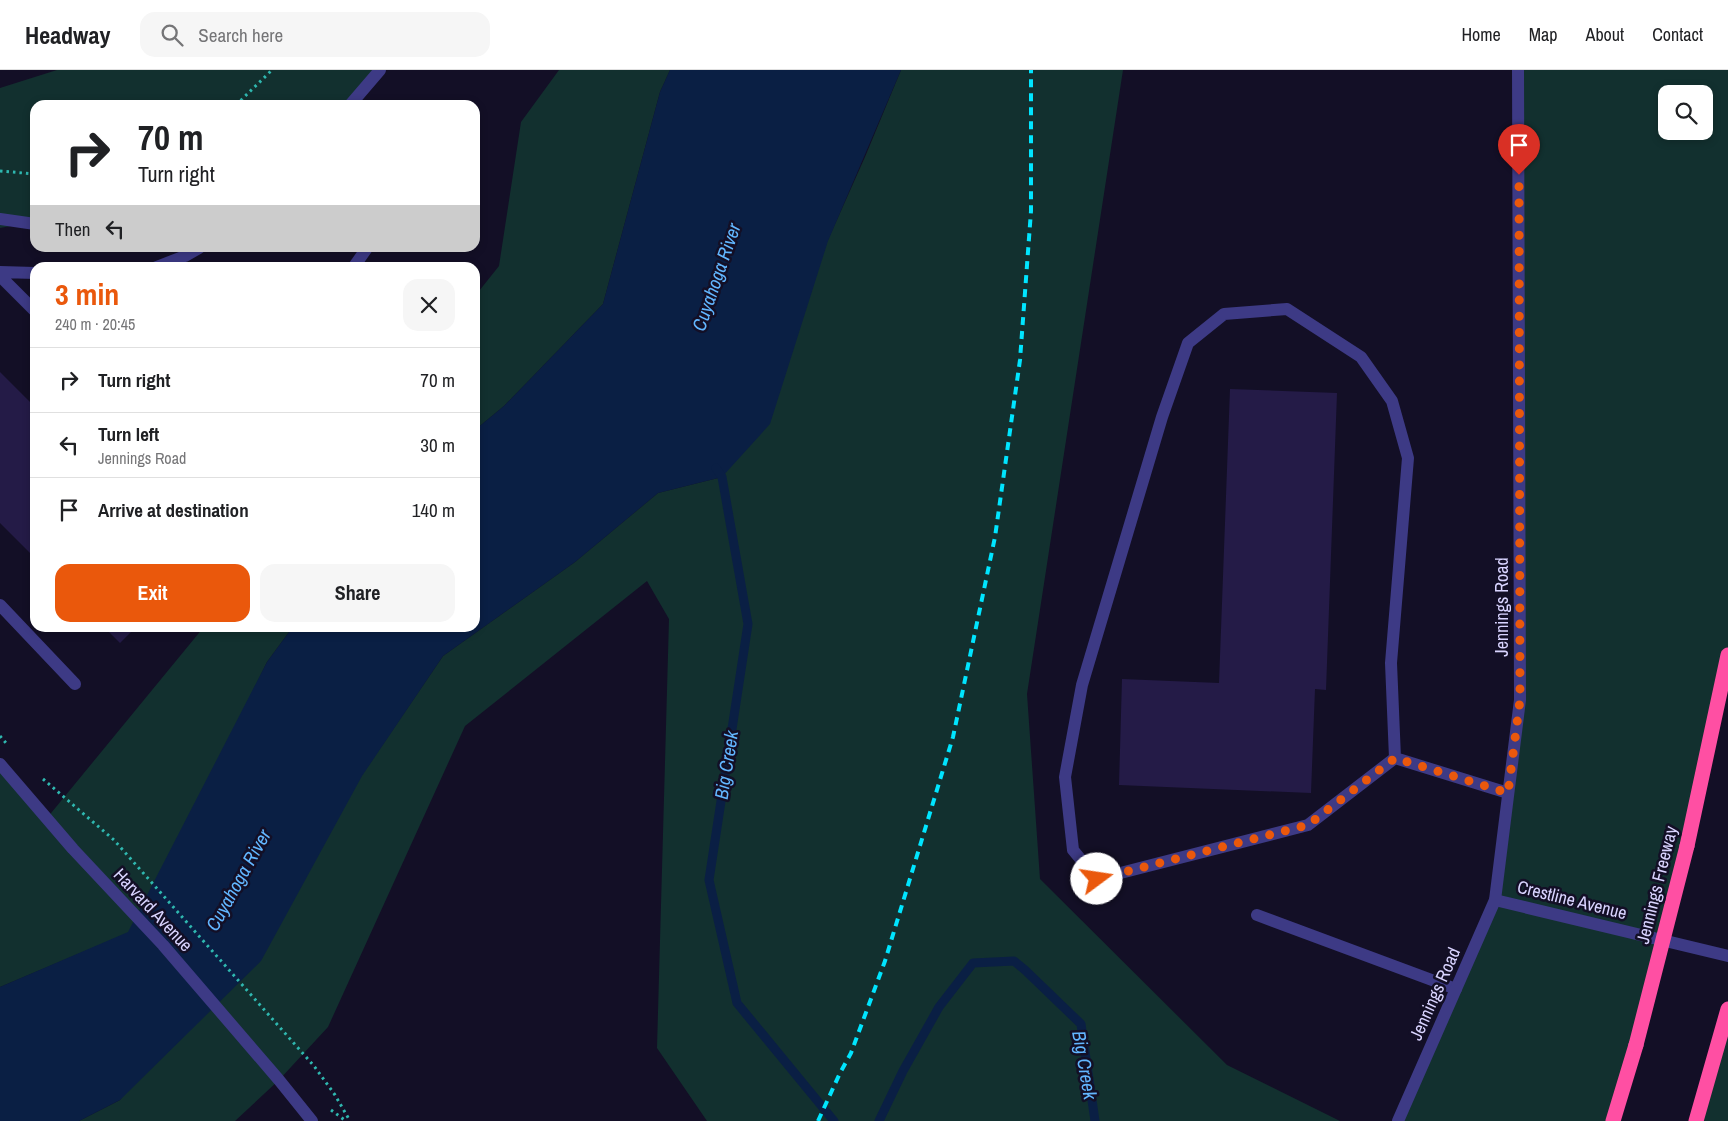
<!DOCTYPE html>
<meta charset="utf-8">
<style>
body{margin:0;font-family:"Archivo Narrow",sans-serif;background:#f6f6f6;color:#202124;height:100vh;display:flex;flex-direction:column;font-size:19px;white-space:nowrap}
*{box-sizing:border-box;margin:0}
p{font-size:16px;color:#757577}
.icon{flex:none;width:28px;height:28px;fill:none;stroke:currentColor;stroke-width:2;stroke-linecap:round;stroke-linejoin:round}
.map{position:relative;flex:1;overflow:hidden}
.sheet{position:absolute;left:30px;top:192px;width:450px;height:370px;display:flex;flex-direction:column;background:#fff;border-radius:15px;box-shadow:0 2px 8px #0003}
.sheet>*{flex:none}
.hud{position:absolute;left:30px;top:30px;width:450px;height:152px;border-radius:15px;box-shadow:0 2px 8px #0003;background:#fff;color:#202124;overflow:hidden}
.buttons{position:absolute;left:1658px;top:15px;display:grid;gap:10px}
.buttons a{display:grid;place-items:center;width:55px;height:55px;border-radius:10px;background:#fff;box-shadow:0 2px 8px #0003;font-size:25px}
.pin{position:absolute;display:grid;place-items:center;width:42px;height:42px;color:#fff;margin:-51px -21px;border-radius:50% 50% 50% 0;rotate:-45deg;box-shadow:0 0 5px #0007}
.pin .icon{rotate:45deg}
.me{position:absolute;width:55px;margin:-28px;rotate:76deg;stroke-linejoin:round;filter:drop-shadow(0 0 4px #0008)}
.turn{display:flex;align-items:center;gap:18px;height:105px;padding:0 25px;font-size:22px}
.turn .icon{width:65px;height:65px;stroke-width:2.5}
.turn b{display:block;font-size:35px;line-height:42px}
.then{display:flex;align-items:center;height:48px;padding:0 25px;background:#0003;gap:10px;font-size:19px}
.round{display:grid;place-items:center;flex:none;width:52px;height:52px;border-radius:15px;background:#f6f6f6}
.summary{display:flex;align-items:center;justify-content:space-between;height:85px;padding:0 25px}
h1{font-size:30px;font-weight:700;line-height:38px;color:#ea580c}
.button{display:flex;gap:10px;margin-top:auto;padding:10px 25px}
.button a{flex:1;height:58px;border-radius:15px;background:#ea580c;color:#fff;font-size:20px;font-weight:700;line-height:58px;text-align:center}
.button a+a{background:#f6f6f6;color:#202124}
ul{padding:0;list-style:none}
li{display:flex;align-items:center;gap:15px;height:65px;padding:0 25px;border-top:1px solid #e0e0e0}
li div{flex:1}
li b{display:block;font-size:19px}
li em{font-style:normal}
header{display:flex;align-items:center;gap:30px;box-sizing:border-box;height:70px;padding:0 25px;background:#fff;border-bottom:1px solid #e0e0e0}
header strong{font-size:24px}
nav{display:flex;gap:28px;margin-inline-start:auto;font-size:18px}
.search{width:350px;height:45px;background:#f6f6f6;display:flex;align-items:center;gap:12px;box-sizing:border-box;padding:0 18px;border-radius:15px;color:#757577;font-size:19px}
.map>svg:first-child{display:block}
.green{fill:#12302f;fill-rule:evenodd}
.water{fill:#0a1f44}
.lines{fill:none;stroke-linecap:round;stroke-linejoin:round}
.stream{stroke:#0a1f44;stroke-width:9}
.building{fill:#241b47}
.path{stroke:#2fb8b0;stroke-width:3;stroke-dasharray:2.5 4;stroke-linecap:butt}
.service{stroke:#3d3a85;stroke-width:12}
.minor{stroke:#3d3a85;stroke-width:12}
.tertiary{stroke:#3d3a85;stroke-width:12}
.motorway{stroke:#ff4fa3;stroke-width:15}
.rail{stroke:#00e5ff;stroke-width:4;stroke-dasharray:8 6;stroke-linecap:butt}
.motorway-bridge{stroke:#ff4fa3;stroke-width:15}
.route{stroke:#ea580c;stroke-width:9;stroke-dasharray:0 16.2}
.labels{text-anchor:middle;stroke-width:5;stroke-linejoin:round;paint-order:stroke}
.street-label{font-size:18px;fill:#d9d4ff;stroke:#130f26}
.water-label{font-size:19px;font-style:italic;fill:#62b6ff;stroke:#130f26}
</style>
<header>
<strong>Headway</strong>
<div class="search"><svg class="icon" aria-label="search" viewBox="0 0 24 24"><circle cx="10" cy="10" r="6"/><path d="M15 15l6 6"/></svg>Search here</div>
<nav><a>Home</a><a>Map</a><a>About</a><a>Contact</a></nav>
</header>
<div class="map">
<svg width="1728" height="1051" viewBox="0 0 1728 1051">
<rect width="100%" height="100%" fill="#130f26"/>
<!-- green -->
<path class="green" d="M57,0h323l-30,35h-315v119l-8,-1 -27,5v-140z
M559,0h111l-10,22 -57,212 -99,102 -29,24v-134l24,-30 22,-144z
M901,0h222l-96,624 13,185 187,186 113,56h-633l-50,-73 12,-429 -22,-38 -182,145 -137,301 -49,53 -44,41h-156l41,-21 242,-325 81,-119 132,-94 83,-69 64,-16 143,-320z
M1518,0h210v585l-115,466h-215l97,-221 25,-200zM1666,24h38v37h-38z
M203,558h89l-25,34 -127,258 -12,13 -128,54v-223l47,54z
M1728,939v112h-32z"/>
<!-- water -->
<path class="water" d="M670,0h231l-73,171 -58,183 -48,53 -64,16 -83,69 -132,94 -81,120 -101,185 -141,139 -41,21h-79v-134l128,-55 139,-270 25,-34h183v-198l29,-24 99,-102 57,-212z"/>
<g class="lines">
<!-- stream -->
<path class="stream" d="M716,398l6,9 26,147 -39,256 28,123 97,118
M879,1051l24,-50 36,-64 34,-44 41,-2 11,9 56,54 14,97"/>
</g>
<!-- building -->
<path class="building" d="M0,302l35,35v151l-35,-35z
M1230,319l107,4 -11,297 -11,-1 -4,104 -192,-8 3,-106 97,4z
M105,558h30l-15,15z"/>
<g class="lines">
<!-- path -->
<path class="path" d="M236,35l36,-35
M0,101l35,3
M0,666l6,7
M43,709l71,61 200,226 21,29 15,26
M331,1040l15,11"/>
<!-- service -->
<path class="service" d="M350,35l30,-35
M0,149l35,5
M154,198l31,-12 14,-8
M353,198l14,-20
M0,202l35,1
M0,206l35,35
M0,535l75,79
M1395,688l-87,67 -211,54 -24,-29 -8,-73 17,-92 80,-268 26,-74 36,-29 63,-5 74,48 31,44 16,57 -17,205 4,95 113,35
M1257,845l199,74"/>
<!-- minor -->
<path class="minor" d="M1495,830l233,56"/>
<!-- tertiary -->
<path class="tertiary" d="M0,694l73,85 90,96 116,135 33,41
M1398,1051l97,-221 25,-200 -2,-630"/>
<!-- motorway -->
<path class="motorway" d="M1687,776l41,-191
M1613,1051l23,-76
M1696,1051l32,-112"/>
<!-- rail -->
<path class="rail" d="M818,1051l22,-48 11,-20 34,-92 68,-224 42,-200 25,-177 11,-149v-141"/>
<!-- motorway-bridge -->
<path class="motorway-bridge" d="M1636,975l51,-199"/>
</g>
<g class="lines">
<!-- route -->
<path class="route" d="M1097,809l211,-54 87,-67 113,35 12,-93 -1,-525"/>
</g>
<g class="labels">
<!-- street labels -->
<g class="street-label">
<text transform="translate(1502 537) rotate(-90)" y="6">Jennings Road</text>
<text transform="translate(1657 815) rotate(-76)" y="6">Jennings Freeway</text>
<text transform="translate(1572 830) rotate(14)" y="6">Crestline Avenue</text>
<text transform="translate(153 840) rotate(47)" y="6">Harvard Avenue</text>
<text transform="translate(1435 924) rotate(-66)" y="6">Jennings Road</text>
</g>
<!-- water labels -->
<g class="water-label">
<text transform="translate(716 207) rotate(-71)" y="7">Cuyahoga River</text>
<text transform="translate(726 695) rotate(-81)" y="7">Big Creek</text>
<text transform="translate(238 810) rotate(-61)" y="7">Cuyahoga River</text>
<text transform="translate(1085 995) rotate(80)" y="7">Big Creek</text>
</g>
</g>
</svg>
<div class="buttons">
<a><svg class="icon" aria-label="search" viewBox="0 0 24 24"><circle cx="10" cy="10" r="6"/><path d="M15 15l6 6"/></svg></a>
</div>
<div class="pin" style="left:1519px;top:105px;background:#d93025"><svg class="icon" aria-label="arrive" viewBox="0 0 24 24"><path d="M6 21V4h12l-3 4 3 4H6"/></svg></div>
<svg class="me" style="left:1097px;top:809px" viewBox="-20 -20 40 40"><circle r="19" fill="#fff"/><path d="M0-13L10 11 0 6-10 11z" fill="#ea580c"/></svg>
<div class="hud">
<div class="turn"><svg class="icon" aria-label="right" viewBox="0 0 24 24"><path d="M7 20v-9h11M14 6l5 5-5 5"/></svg><div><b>70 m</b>Turn right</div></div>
<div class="then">Then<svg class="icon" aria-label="left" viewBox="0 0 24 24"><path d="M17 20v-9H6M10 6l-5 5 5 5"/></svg></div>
</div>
<section class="sheet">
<div class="summary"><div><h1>3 min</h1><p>240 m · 20:45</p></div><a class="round"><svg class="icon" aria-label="close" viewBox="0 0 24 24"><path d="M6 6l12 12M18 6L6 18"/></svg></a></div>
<ul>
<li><svg class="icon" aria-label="right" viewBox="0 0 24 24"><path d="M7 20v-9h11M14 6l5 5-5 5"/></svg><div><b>Turn right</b></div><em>70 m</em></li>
<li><svg class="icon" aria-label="left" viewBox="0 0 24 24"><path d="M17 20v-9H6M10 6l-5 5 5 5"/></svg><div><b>Turn left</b><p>Jennings Road</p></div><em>30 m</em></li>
<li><svg class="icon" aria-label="arrive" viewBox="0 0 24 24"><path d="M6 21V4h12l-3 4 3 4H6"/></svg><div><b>Arrive at destination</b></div><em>140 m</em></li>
</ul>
<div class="button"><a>Exit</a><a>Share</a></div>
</section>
</div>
